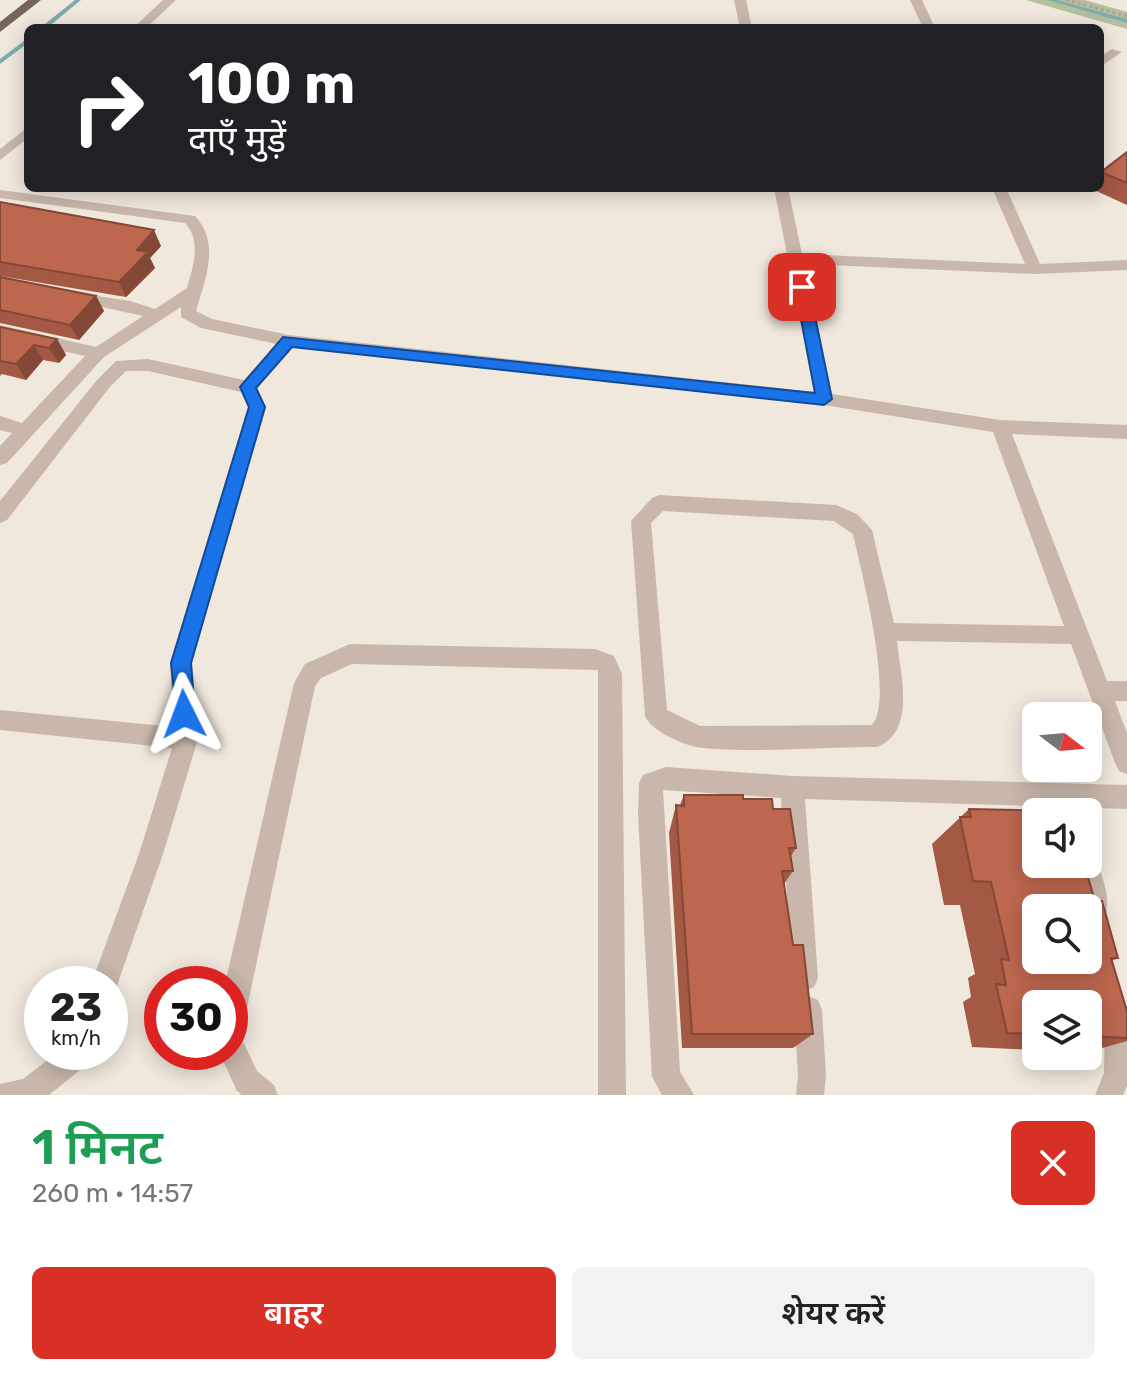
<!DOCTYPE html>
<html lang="hi">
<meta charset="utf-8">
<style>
body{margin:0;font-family:Rubik,"Noto Sans Devanagari",sans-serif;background:#f2f2f2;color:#222;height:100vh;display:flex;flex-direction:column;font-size:30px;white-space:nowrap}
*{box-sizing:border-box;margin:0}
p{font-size:26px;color:#767676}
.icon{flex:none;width:44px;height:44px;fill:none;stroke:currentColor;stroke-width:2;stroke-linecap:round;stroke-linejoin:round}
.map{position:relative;height:1095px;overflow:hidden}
.drawer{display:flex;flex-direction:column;background:#fff;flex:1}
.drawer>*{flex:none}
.hud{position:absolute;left:24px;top:24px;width:1080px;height:168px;border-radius:12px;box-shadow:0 4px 20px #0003;background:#202124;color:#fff;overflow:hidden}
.needle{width:52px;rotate:106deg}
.fabs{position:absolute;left:1022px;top:702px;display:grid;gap:16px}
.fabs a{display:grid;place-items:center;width:80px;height:80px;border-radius:12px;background:#fff;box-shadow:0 4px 20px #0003;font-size:40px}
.speed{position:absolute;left:24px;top:966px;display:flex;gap:16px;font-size:40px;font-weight:700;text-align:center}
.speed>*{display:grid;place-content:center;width:104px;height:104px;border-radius:50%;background:#fff;box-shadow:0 4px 20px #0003;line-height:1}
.speed small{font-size:20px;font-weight:400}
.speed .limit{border:12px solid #d22;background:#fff;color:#111}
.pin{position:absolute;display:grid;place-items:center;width:68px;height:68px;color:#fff;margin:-34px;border-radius:16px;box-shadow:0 4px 12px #0006}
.me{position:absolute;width:88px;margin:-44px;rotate:357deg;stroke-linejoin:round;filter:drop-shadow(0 0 6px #0008)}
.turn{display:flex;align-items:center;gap:28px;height:168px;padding:0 32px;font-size:36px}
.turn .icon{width:104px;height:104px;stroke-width:2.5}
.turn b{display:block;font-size:56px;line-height:68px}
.round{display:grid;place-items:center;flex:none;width:84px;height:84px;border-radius:12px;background:#f2f2f2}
.headline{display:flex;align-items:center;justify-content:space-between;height:136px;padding:0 32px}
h1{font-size:48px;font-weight:600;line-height:60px;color:#1e9e55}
.action{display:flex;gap:16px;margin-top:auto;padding:16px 32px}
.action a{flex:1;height:92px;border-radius:12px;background:#d93025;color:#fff;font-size:32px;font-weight:600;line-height:92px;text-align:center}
.action a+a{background:#f2f2f2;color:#222}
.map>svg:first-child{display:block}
.green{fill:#b4bf9e}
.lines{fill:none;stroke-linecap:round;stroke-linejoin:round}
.stream{fill:#7eabac;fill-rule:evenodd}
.path{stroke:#b3a194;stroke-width:3;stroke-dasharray:3 3;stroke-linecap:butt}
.minor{fill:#c8b7aa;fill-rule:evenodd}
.major{fill:#76645b;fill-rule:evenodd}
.wall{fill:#a35943}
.shaded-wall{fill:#844837}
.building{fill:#bd674e;stroke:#844837;stroke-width:2;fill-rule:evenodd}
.route{fill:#1a73e8;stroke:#114b97;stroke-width:2}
</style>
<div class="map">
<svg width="1127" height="1095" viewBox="0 0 1127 1095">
<rect width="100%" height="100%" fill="#f0e7dd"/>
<!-- green -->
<path class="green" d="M1026,0h59l42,12v17z"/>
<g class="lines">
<!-- stream -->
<path class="stream" d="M75,0h6l-34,28h-7z
M1048,0h9l70,19v4z
M28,38v5l-28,21v-5z"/>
<!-- path -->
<path class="path" d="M1066,0l61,16"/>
<!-- minor -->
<path class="minor" d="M163,0h13l-30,28h-13z
M734,0h12l6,28h-12z
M910,0h12l13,28h-12z
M1112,49l10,3 -22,15v-10z
M28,127v11l-28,22v-11z
M774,188h14l14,66 223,10 -33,-76h14l34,76 87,-4v10l-92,4 -231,-10 28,130 168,26 127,5v14l-115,-5 95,247h20v20h-12l12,32v41l-8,-3 -4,-8 -44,-119 -174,-3c3,33 20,90 -20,106 -56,0 -120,6 -174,1 -18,-2 -51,-16 -58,-32l-14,-195 21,-23 7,-3 177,10 21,9 15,16 22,93 170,3 -71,-194 -169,-27 -531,-58 -36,41 9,19 -74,256 6,76 -35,115 -49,140 -4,1v-11h-19l48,-130 33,-106 -172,-18v-20l174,17 -4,-64 78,-256 -7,-15 -93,-21h-22l-17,17 -102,132 -7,3v-22l97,-121 19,-19 32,-2 96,21 33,-36 -76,-16 -20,-11v-10l-77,50 -97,106 -7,2v-19l12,-13 -12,-3v-14l22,7 63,-67 -85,-19v-12l96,22 47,-31 -78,-17v-8l65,10 25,8 32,-21c6,-21 15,-47 -2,-65l-185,-25v-8l195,26c26,28 10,63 1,95l16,8 77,16 525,57zM663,511l171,10 19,13c8,36 42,165 19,191l-172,1 -33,-16 -16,-187z
M350,644l245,5 19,7 8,18 4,421h-28v-425l-246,-6 -31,14 -6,8 -71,336 -8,11 4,2 17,36 17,14 4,10h-36l-5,-4 -18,-39h11v-68h-5l69,-301 11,-19z
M666,767l126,9 335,9v24l-322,-10 13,179 -4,9 -9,4 -9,-4 -4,-9 -11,-180 -118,-8 17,282 14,23h-32l-10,-18 -14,-263 1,-31 4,-8z
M1088,853l6,2c7,17 18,44 11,61l-9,4 -8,-3v-9h-4l-12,-44h16z
M808,996l10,4 4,10 4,65 -2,20h-28l2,-20 -4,-65 4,-10z
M1119,1002l8,4v80l-4,9h-28l9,-22 1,-57 4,-10z
M58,1052h36l-4,10 -41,33h-49v-11l23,-5z"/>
<!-- major -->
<path class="major" d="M28,0h13l-41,32v-10z"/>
</g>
<!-- wall -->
<path class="wall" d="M1127,152v53l-35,-16 8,-1v-14l1,-2z
M0,202l161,44 -11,12 5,10 -29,29 -126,-21z
M0,277l96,19 8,15 -25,29 -79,-17z
M0,327l57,12 9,16 -7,8 -16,-3 -17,20 -24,-6 -2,2z
M684,795l59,4 30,10 23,39 -5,8 2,15 -9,13 9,61 20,89 -20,14h-111l-13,-215 7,-28h4z
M969,809l67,3 59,89 23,57 -6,3 15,50v30l-39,11v-48h-52v46l-64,-3 -9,-45 8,-5 -3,-19 7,-4 -15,-69h-16l-12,-61z"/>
<!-- shaded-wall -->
<path class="shaded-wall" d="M154,230l7,16 -11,12 5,10 -29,29 -7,-15 18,-32z
M96,296l8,15 -25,29 -9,-15z
M57,339l9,16 -7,8 -10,-15z
M34,345l9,15 -17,20 -10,-16z"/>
<!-- building -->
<path class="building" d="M1127,152v31l-26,-11z
M0,202l154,28 -17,20 11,2 -29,30 -119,-20z
M0,277l96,19 -26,29 -70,-15z
M0,327l57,12 -8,9 -15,-3 -18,19 -16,-3z
M684,795h59v4h29l1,10h17l6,39h-7l4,23h-11l11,74h10l10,89h-121l-16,-229 8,1z
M969,809l88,2 -21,1v52h48l11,37h7l16,57h-7l16,53v27l-39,-2v-32h-52v30l-29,-1 -11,-49 10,1 -5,-26 8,1 -18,-78 -18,-1 -13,-64h11zM1036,908h52v52h-52z"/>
<!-- route -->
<path class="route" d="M802,282l7,5 23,112 -8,6 -532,-58 -36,41 9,19 -74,256 4,51 -3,6 -8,3 -7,-3 -6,-57 78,-256 -9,-20 43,-50 532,56 -20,-106z"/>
</svg>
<div class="fabs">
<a><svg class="needle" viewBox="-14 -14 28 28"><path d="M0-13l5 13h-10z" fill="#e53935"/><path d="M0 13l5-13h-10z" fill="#767676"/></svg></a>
<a><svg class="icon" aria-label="sound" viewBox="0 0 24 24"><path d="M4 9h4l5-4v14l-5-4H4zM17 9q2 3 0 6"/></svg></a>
<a><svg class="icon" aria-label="search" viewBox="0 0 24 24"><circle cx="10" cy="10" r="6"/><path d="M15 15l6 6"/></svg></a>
<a><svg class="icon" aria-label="layers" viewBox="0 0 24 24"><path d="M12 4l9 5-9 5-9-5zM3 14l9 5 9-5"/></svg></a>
</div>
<div class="speed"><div>23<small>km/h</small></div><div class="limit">30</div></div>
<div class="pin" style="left:802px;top:287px;background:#d93025"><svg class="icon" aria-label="arrive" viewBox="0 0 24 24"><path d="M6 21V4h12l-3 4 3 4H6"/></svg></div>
<svg class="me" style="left:184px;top:714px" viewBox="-20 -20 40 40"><path d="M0-17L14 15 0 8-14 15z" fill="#1a73e8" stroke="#fff" stroke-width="4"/></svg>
<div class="hud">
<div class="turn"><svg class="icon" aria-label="right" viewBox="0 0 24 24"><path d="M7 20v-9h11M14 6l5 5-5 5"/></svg><div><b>100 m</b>दाएँ मुड़ें</div></div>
</div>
</div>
<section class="drawer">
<div class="headline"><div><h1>1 मिनट</h1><p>260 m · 14:57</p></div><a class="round" style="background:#d93025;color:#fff"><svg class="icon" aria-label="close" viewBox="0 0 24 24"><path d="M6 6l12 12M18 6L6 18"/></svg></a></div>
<div class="action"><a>बाहर</a><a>शेयर करें</a></div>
</section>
